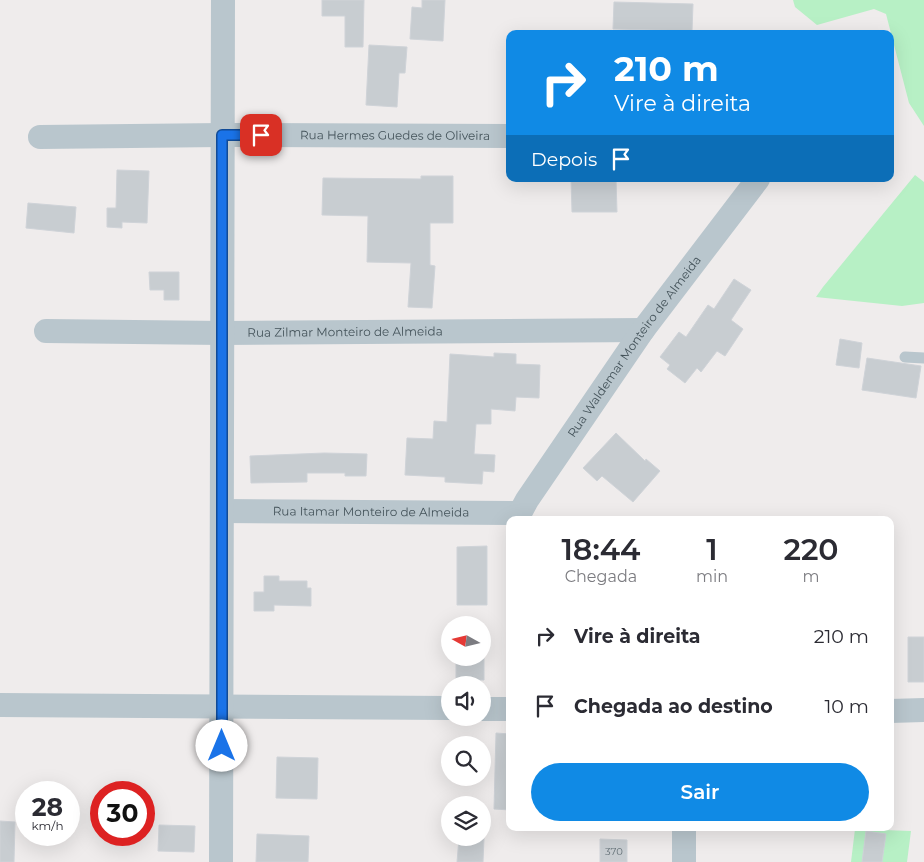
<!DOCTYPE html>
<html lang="pt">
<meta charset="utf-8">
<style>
body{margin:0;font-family:Montserrat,sans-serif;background:#f7f7f7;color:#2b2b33;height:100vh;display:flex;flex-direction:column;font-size:19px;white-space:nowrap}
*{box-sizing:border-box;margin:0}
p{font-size:16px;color:#7c7c81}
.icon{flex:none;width:28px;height:28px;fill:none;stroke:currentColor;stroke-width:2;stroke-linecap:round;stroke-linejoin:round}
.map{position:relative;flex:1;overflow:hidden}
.details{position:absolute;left:506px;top:516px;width:388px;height:315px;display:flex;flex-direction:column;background:#fff;border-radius:10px;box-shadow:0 5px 20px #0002}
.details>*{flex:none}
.hud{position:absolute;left:506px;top:30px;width:388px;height:152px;border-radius:10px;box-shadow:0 5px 20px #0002;background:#108ae5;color:#fff;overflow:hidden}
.needle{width:32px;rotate:278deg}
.buttons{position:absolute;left:441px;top:616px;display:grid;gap:10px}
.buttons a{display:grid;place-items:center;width:50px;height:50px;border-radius:50%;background:#fff;box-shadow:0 5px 20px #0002;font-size:25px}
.speed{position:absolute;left:15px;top:781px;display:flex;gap:10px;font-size:25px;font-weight:700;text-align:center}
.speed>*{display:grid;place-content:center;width:65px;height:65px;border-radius:50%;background:#fff;box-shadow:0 5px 20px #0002;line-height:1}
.speed small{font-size:12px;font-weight:400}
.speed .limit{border:8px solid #d22;background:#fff;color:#111}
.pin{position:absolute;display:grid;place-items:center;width:42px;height:42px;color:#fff;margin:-21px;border-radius:10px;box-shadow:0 2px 8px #0006}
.me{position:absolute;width:55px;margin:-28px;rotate:0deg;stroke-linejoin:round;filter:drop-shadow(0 0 4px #0008)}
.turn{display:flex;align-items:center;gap:18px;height:105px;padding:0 25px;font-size:22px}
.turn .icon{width:65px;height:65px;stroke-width:2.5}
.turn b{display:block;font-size:35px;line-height:42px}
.then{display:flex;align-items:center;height:48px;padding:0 25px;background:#0003;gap:10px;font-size:19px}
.eta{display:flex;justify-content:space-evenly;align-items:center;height:85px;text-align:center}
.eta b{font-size:30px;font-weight:600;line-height:35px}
.primary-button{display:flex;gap:10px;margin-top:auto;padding:10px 25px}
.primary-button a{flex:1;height:58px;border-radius:30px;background:#108ae5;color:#fff;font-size:20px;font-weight:600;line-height:58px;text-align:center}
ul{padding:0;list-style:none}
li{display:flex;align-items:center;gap:15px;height:70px;padding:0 25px}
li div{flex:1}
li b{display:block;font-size:19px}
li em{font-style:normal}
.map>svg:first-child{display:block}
.green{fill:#b7f0c5}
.building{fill:#c8cdd1;stroke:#cfd3d8}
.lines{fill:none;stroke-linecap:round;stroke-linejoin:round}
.lane{stroke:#b9c6cd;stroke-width:11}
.street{stroke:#b9c6cd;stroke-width:24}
.route-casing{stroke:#114b97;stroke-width:12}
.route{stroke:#1a73e8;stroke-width:9}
.labels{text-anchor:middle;stroke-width:4;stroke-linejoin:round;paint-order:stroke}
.number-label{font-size:10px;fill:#657278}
.street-label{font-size:12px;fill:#44535a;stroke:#fff}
</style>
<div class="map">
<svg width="924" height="862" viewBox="0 0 924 862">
<rect width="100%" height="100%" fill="#efecec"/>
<!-- green -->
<path class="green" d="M793,0h131v126l-15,-23 -23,-89 -12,-5 -57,16 -22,-18z
M915,175l9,7v121l-22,3 -86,-9 7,-10z
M855,829l56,2 -4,31h-56z"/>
<!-- building -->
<path class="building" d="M322,0h42l-1,47h-18v-31h-23z
M422,0h23l-2,41 -33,-2 2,-32 10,1z
M614,2l79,2 -1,27 -79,-2z
M369,45l38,2 -2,26h-6l-2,34 -31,-2z
M117,170l32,1 -2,52 -25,-1v6l-15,-1v-19h9z
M421,176h32v47h-23v42l5,1 -3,42 -24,-1 3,-44 -44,-1 1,-46 -46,-1 1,-37 98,1z
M571,179h45l1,33h-45z
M28,203l48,4 -2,26 -48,-5z
M149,272h30v28h-15v-10h-14z
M734,279l17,11 -20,30 12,9 -18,27 -8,-5 -16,21 -4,-4 -12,15 -18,-14 3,-4 -10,-8 19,-25 7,5 22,-32 6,4z
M840,339l22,4 -3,25 -23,-3z
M494,353l22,1v10l24,1 -1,33 -23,-1 -1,14 -24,-2v15h-15l-2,30 21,1 -1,17 -11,-1 -1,13 -37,-2v-5l-40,-2 2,-37 26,1 1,-18 13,1 3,-68 44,3z
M867,358l54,8 -5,32 -54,-8z
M616,433l29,28 1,-2 14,12 -27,31 -31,-26 -5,5 -14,-13z
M324,453l43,1 -1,22h-21v-3h-38v9l-56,1 -1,-27z
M487,546v59h-30v-58z
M264,576h15v5h28v7h4v18l-37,-1v6h-20v-19h10z
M908,637h16v45h-16z
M456,658h28v22h-28z
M496,733l14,1v76l-16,-1z
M277,757l41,1 -1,41 -41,-1z
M0,821l15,1 -1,40h-14z
M159,825l36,1 -1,26 -36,-1z
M866,831l20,3 -4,28h-20z
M257,834l52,2 -1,26h-52z
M459,838h25l-1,24h-26z
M600,839l27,1v22h-27z"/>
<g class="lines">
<!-- lane -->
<path class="lane" d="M905,357l19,1"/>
<!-- street -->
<g class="street">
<path id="s1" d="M40,137l182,-2 288,1"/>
<path id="s2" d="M46,331l176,2 421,-3"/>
<path id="s3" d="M222,511l298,2"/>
<path id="s4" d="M520,520v-7l7,-13 116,-170 115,-151"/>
<path d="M0,705l450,3"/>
<path d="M482,709h28"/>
<path d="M890,711l34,-1"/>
<path d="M221,862l2,-862"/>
<path d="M684,862v-34"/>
</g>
</g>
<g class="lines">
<!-- route casing -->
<g class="route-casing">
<path id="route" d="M222,746v-611h39"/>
</g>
<!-- route -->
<use href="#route" class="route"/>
</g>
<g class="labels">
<!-- number labels -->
<g class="number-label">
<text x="614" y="855">370</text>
</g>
<!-- street labels -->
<g class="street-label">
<text dy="4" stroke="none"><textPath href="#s1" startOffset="355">Rua Hermes Guedes de Oliveira</textPath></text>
<text dy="4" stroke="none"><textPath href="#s2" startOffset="299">Rua Zilmar Monteiro de Almeida</textPath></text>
<text dy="4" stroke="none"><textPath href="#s4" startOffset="209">Rua Waldemar Monteiro de Almeida</textPath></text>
<text dy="4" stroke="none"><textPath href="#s3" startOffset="149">Rua Itamar Monteiro de Almeida</textPath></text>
</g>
</g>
</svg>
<div class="buttons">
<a><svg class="needle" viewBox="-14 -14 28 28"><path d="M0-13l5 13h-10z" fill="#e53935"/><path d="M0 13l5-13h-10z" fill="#7c7c81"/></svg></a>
<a><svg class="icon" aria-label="sound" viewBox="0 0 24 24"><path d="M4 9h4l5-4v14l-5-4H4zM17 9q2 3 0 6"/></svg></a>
<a><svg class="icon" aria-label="search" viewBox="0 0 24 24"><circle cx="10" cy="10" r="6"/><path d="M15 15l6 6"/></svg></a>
<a><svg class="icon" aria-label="layers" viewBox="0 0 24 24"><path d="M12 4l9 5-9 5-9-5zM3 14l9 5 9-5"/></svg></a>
</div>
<div class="speed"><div>28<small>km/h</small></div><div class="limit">30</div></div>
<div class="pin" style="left:261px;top:135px;background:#d93025"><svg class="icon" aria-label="arrive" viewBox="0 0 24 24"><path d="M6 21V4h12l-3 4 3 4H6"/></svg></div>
<svg class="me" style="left:222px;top:746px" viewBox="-20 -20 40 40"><circle r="19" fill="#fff"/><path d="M0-13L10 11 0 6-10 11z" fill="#1a73e8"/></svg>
<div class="hud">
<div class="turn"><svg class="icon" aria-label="right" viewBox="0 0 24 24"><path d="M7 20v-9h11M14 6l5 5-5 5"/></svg><div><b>210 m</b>Vire à direita</div></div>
<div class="then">Depois<svg class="icon" aria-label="arrive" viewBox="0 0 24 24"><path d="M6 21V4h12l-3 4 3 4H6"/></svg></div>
</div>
<section class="details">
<div class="eta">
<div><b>18:44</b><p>Chegada</p></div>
<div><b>1</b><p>min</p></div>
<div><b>220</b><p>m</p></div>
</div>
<ul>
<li><svg class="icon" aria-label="right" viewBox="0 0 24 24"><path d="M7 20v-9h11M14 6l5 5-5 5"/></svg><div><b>Vire à direita</b></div><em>210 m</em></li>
<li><svg class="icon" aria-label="arrive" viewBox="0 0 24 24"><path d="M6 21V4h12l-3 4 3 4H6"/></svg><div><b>Chegada ao destino</b></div><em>10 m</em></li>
</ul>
<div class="primary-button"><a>Sair</a></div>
</section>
</div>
